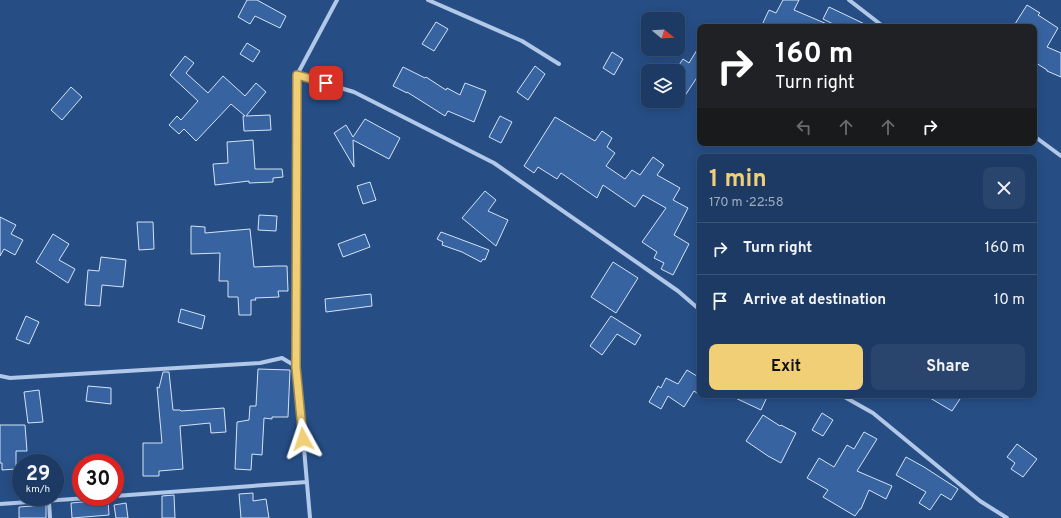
<!DOCTYPE html>
<meta charset="utf-8">
<style>
body{margin:0;font-family:Overpass,sans-serif;background:#29456d;color:#f1f3f6;height:100vh;display:flex;flex-direction:column;font-size:15px;white-space:nowrap}
*{box-sizing:border-box;margin:0}
p{font-size:13px;color:#a0adbf}
.icon{flex:none;width:22px;height:22px;fill:none;stroke:currentColor;stroke-width:2;stroke-linecap:round;stroke-linejoin:round}
.map{position:relative;flex:1;overflow:hidden}
.side{position:absolute;left:697px;top:154px;width:340px;height:244px;display:flex;flex-direction:column;background:#1c3a64;border-radius:8px;box-shadow:0 2px 10px #0003,0 0 0 1px #3a5478}
.side>*{flex:none}
.top-card{position:absolute;left:697px;top:24px;width:340px;height:122px;border-radius:8px;box-shadow:0 2px 10px #0003,0 0 0 1px #3a5478;background:#202124;color:#fff;overflow:hidden}
.needle{width:26px;rotate:108deg}
.controls{position:absolute;left:641px;top:12px;display:grid;gap:8px}
.controls a{display:grid;place-items:center;width:44px;height:44px;border-radius:8px;background:#1c3a64;box-shadow:0 2px 10px #0003,0 0 0 1px #3a5478;font-size:20px}
.speed{position:absolute;left:12px;top:454px;display:flex;gap:8px;font-size:20px;font-weight:700;text-align:center}
.speed>*{display:grid;place-content:center;width:52px;height:52px;border-radius:50%;background:#1c3a64;box-shadow:0 2px 10px #0003,0 0 0 1px #3a5478;line-height:1}
.speed small{font-size:10px;font-weight:400}
.speed .limit{border:6px solid #d22;background:#fff;color:#111}
.pin{position:absolute;display:grid;place-items:center;width:34px;height:34px;color:#fff;margin:-17px;border-radius:8px;box-shadow:0 2px 6px #0006}
.me{position:absolute;width:44px;margin:-22px;rotate:355deg;stroke-linejoin:round;filter:drop-shadow(0 0 3px #0008)}
.turn{display:flex;align-items:center;gap:14px;height:84px;padding:0 12px;font-size:18px}
.turn .icon{width:52px;height:52px;stroke-width:2.5}
.turn b{display:block;font-size:28px;line-height:34px}
.lanes{display:flex;align-items:center;height:38px;padding:0 12px;background:#0003;justify-content:center;gap:20px;direction:ltr}
.lanes .off{opacity:.35}
.round{display:grid;place-items:center;flex:none;width:42px;height:42px;border-radius:8px;background:#29456d}
.overview{display:flex;align-items:center;justify-content:space-between;height:68px;padding:0 12px}
h1{font-size:24px;font-weight:700;line-height:30px;color:#f1cf76}
.cta{display:flex;gap:8px;margin-top:auto;padding:8px 12px}
.cta a{flex:1;height:46px;border-radius:8px;background:#f1cf76;color:#111;font-size:16px;font-weight:700;line-height:46px;text-align:center}
.cta a+a{background:#29456d;color:#f1f3f6}
ul{padding:0;list-style:none}
li{display:flex;align-items:center;gap:12px;height:52px;padding:0 12px;border-top:1px solid #3a5478}
li div{flex:1}
li b{display:block;font-size:15px}
li em{font-style:normal}
.map>svg:first-child{display:block}
.building{fill:#3764a1;stroke:#d4e3f6}
.lines{fill:none;stroke-linecap:round;stroke-linejoin:round}
.street{stroke:#b1c8e8;stroke-width:4}
.route-casing{stroke:#9d874d;stroke-width:10}
.route{stroke:#f1cf76;stroke-width:7}
</style>
<div class="map">
<svg width="1061" height="518" viewBox="0 0 1061 518">
<rect width="100%" height="100%" fill="#264e85"/>
<!-- building -->
<path class="building" d="M247,0h10l29,16 -6,12 -25,-12 -5,8 -12,-7z
M783,0h16l-5,10 40,17h-73l8,-17 7,3z
M1027,5l13,8 -2,2 20,13 -11,19 14,6v24l-14,-6v-1l-11,-7 -2,3v-39h-21z
M829,7l42,20h-32l-16,-8z
M436,22l12,7 -14,22 -12,-7z
M247,43l13,8 -7,11 -13,-8z
M700,45v28l-22,33v-35h-3l8,-12 6,4z
M612,52l11,7 -9,16 -11,-7z
M185,56l9,7 -8,10 22,20 15,-17 22,20 11,-13 10,9 -20,24 24,-1 1,15 -27,1 -1,-15h2l-14,-12 -35,37 -12,-12 -5,5 -10,-9 8,-9 4,4 17,-19 -28,-26z
M535,66l10,8 -17,26 -11,-8z
M403,67l22,11 1,-1 20,13 1,-2 13,7 5,-12 21,8 -12,31 -26,-11 -3,5 -38,-24v1l-14,-7z
M71,87l11,10 -20,23 -11,-10z
M500,116l12,6 -11,21 -12,-6z
M555,117l40,24 7,-10 10,7 -5,9 8,6 -9,13 19,13 7,-9 8,5 13,-18 11,8 -7,10 23,13 -7,12 15,8 -14,27 15,9 -16,31 -12,-6 3,-6 -10,-5 3,-6 -15,-10 24,-34 -23,-13 -8,12 -32,-22 -6,13 -36,-25 -4,6 -19,-12 -4,6 -10,-7z
M365,119l35,19 -11,21 -36,-19 1,27 -20,-34 12,-8 7,12z
M253,140l2,29h27l1,8 -10,1v4l-24,1v-2l-34,4 -2,-21 15,-1 -1,-21z
M370,182l6,18 -13,4 -6,-18z
M485,191l11,9 -8,11 20,9 -12,26 -34,-28z
M259,215l18,1 -1,15 -18,-1z
M0,217l16,8 -5,9 12,6 -8,15 -11,-6 -4,7z
M137,222h16l1,27 -15,1z
M191,226l14,1v6l45,-4 4,38 23,-1h10l1,25h-10l1,6 -24,1 1,2h-5v15h-12l-1,-18h-10v-16h-9l1,-28 -29,1z
M441,232l48,18 -4,10 -2,-1 -2,3 -19,-10 -20,-7 1,-3 -6,-3z
M53,234l16,10 -10,16 16,9 -7,14 -32,-21z
M365,234l5,13 -27,10 -5,-13z
M101,257l25,3 -3,27 -21,-2 -2,21 -15,-1 3,-35 11,1z
M613,262l25,16 -22,35 -25,-16z
M371,294l1,12 -46,6 -1,-13z
M181,309l24,7 -3,13 -24,-7z
M26,316l13,6 -10,22 -13,-5z
M611,316l30,19 -6,10 -18,-11 -15,21 -12,-9z
M258,369l32,1 -2,47h-16v2l-8,-1 -2,37 -10,-1 -1,16 -16,-1 2,-47 12,-2 1,-14h6z
M687,370l13,8v17l-6,-4 -10,16 -16,-11 -7,13 -12,-7 9,-16 3,2 5,-10 12,6z
M163,372h6l4,38h7l1,1 43,-3 2,24 -15,1 -1,-10 -30,3 3,43 -24,2v5h-16v-33h19l-5,-56 2,1z
M88,386l23,2v16l-25,-3z
M39,390l4,32 -15,1 -4,-31z
M729,395h39l-7,15z
M925,395h28l7,4 -8,12z
M822,413l11,7 -10,16 -11,-6z
M763,415l17,11 1,-1 15,8 -15,30 -13,-7 -22,-15z
M0,425h25l2,26h-11v18l-14,1v-7h-2z
M864,432l13,7 -20,32 35,15 -6,13 -17,-9 -8,19h-1l-5,7 -32,-19 5,-7 -21,-12 12,-20 15,9 13,-22 7,4z
M1017,444l20,15 -14,18 -12,-8 4,-6 -8,-6z
M906,457l18,10 34,22 -7,11 -10,-6 -11,16 -11,-7 7,-11 -30,-17z
M253,493v8l13,-2 3,19h-28l-2,-24z
M174,495l1,23h-13v-22z
M108,500l1,15 -37,3 -1,-15z
M126,503l2,15h-12l-2,-13z
M46,505v13h-27v-11z"/>
<g class="lines">
<!-- street -->
<path class="street" d="M428,0l94,41 37,23
M849,0l35,27
M297,75l57,17 140,71 184,128 22,19
M1034,136l27,20
M297,367v-292l40,-75
M0,376l10,2 250,-15 22,-5 15,9 13,151
M841,395l32,18 107,88 27,17
M115,496l192,-14
M49,501l1,17
M0,504l102,-7"/>
</g>
<g class="lines">
<!-- route casing -->
<g class="route-casing">
<path id="route" d="M303,439l-7,-72 1,-292 29,8"/>
</g>
<!-- route -->
<use href="#route" class="route"/>
</g>
</svg>
<div class="controls">
<a><svg class="needle" viewBox="-14 -14 28 28"><path d="M0-13l5 13h-10z" fill="#e53935"/><path d="M0 13l5-13h-10z" fill="#a0adbf"/></svg></a>
<a><svg class="icon" aria-label="layers" viewBox="0 0 24 24"><path d="M12 4l9 5-9 5-9-5zM3 14l9 5 9-5"/></svg></a>
</div>
<div class="speed"><div>29<small>km/h</small></div><div class="limit">30</div></div>
<div class="pin" style="left:326px;top:83px;background:#d93025"><svg class="icon" aria-label="arrive" viewBox="0 0 24 24"><path d="M6 21V4h12l-3 4 3 4H6"/></svg></div>
<svg class="me" style="left:303px;top:439px" viewBox="-20 -20 40 40"><path d="M0-17L14 15 0 8-14 15z" fill="#f1cf76" stroke="#fff" stroke-width="4"/></svg>
<div class="top-card">
<div class="turn"><svg class="icon" aria-label="right" viewBox="0 0 24 24"><path d="M7 20v-9h11M14 6l5 5-5 5"/></svg><div><b>160 m</b>Turn right</div></div>
<div class="lanes"><svg class="icon off" aria-label="left" viewBox="0 0 24 24"><path d="M17 20v-9H6M10 6l-5 5 5 5"/></svg><svg class="icon off" aria-label="ahead" viewBox="0 0 24 24"><path d="M12 20V5M6 11l6-6 6 6"/></svg><svg class="icon off" aria-label="ahead" viewBox="0 0 24 24"><path d="M12 20V5M6 11l6-6 6 6"/></svg><svg class="icon" aria-label="right" viewBox="0 0 24 24"><path d="M7 20v-9h11M14 6l5 5-5 5"/></svg></div>
</div>
<section class="side">
<div class="overview"><div><h1>1 min</h1><p>170 m · 22:58</p></div><a class="round"><svg class="icon" aria-label="close" viewBox="0 0 24 24"><path d="M6 6l12 12M18 6L6 18"/></svg></a></div>
<ul>
<li><svg class="icon" aria-label="right" viewBox="0 0 24 24"><path d="M7 20v-9h11M14 6l5 5-5 5"/></svg><div><b>Turn right</b></div><em>160 m</em></li>
<li><svg class="icon" aria-label="arrive" viewBox="0 0 24 24"><path d="M6 21V4h12l-3 4 3 4H6"/></svg><div><b>Arrive at destination</b></div><em>10 m</em></li>
</ul>
<div class="cta"><a>Exit</a><a>Share</a></div>
</section>
</div>
